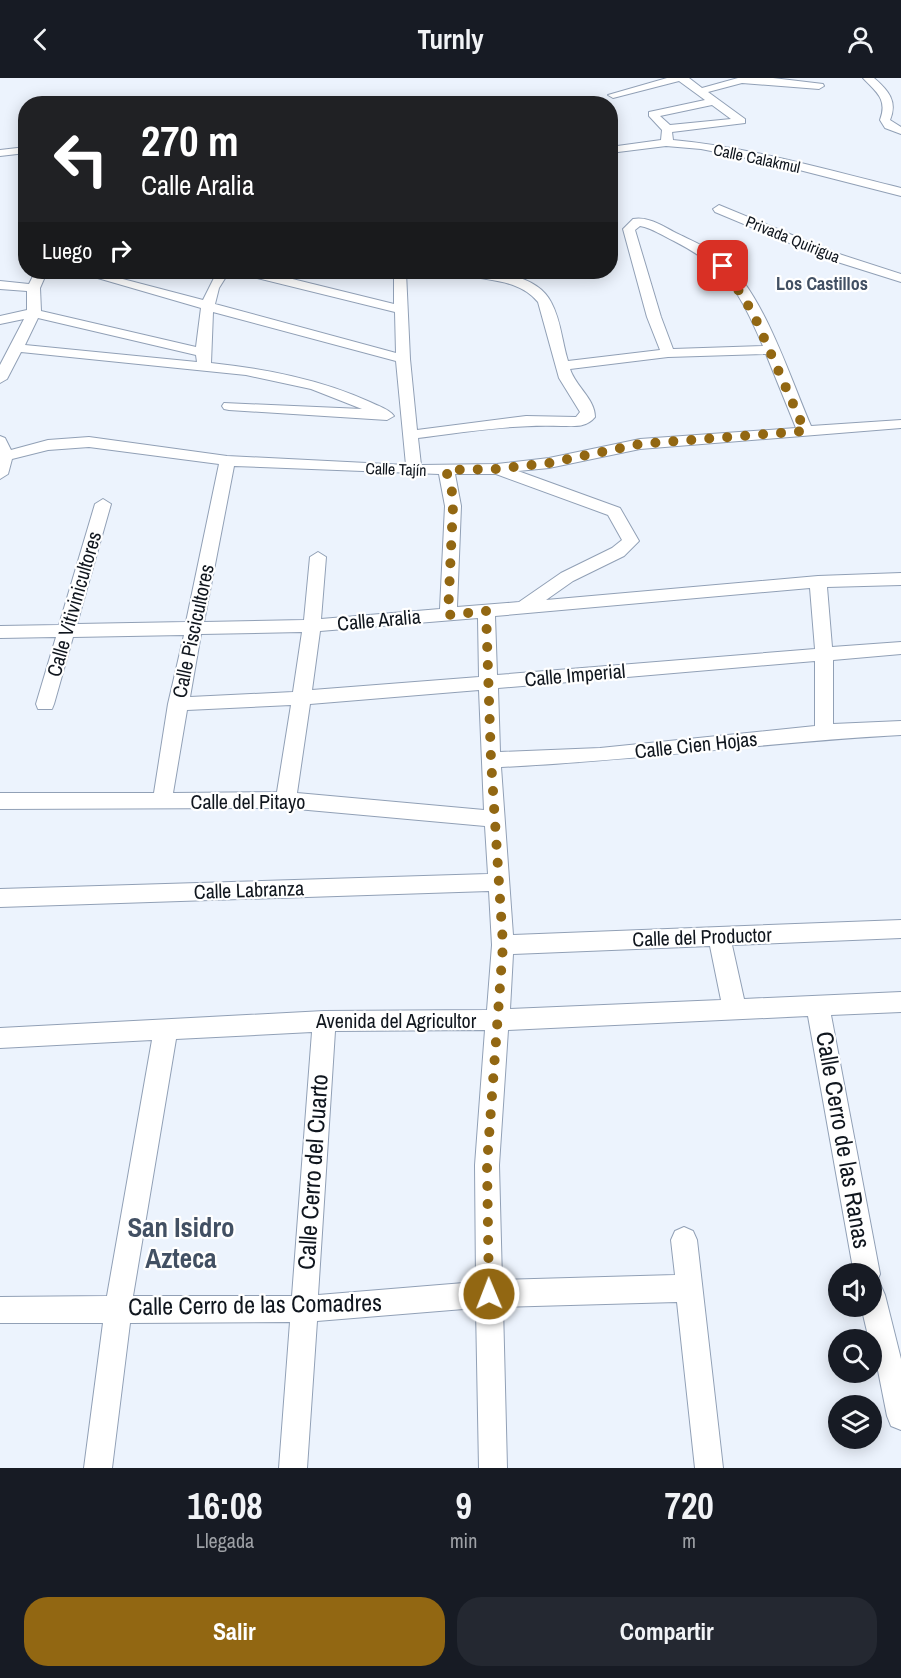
<!DOCTYPE html>
<html lang="es">
<meta charset="utf-8">
<style>
body{margin:0;font-family:"Archivo Narrow",sans-serif;background:#242831;color:#f1f3f6;height:100vh;display:flex;flex-direction:column;font-size:22px;white-space:nowrap}
*{box-sizing:border-box;margin:0}
p{font-size:20px;color:#9ea1a6}
.icon{flex:none;width:33px;height:33px;fill:none;stroke:currentColor;stroke-width:2;stroke-linecap:round;stroke-linejoin:round}
.map{position:relative;height:1390px;overflow:hidden}
.drawer{display:flex;flex-direction:column;background:#171b24;flex:1}
.drawer>*{flex:none}
.banner{position:absolute;left:18px;top:18px;width:600px;height:183px;border-radius:24px;box-shadow:0 3px 15px #0003;background:#202124;color:#fff;overflow:hidden}
.buttons{position:absolute;left:828px;top:1185px;display:grid;gap:12px}
.buttons a{display:grid;place-items:center;width:54px;height:54px;border-radius:50%;background:#171b24;box-shadow:0 3px 15px #0003;font-size:30px}
.pin{position:absolute;display:grid;place-items:center;width:51px;height:51px;color:#fff;margin:-26px;border-radius:12px;box-shadow:0 3px 9px #0006}
.me{position:absolute;width:66px;margin:-33px;rotate:359deg;stroke-linejoin:round;filter:drop-shadow(0 0 4px #0008)}
.turn{display:flex;align-items:center;gap:21px;height:126px;padding:0 24px;font-size:27px}
.turn .icon{width:78px;height:78px;stroke-width:2.5}
.turn b{display:block;font-size:42px;line-height:51px}
.then{display:flex;align-items:center;height:57px;padding:0 24px;background:#0003;gap:12px;font-size:22px}
.eta{display:flex;justify-content:space-evenly;align-items:center;height:102px;text-align:center}
.eta b{font-size:36px;font-weight:700;line-height:42px}
.action{display:flex;gap:12px;margin-top:auto;padding:12px 24px}
.action a{flex:1;height:69px;border-radius:24px;background:#926712;color:#fff;font-size:24px;font-weight:700;line-height:69px;text-align:center}
.action a+a{background:#242831;color:#f1f3f6}
header{display:flex;justify-content:space-between;align-items:center;height:78px;padding:0 24px;background:#171b24;font-size:27px;font-weight:700}
.map>svg:first-child{display:block}
.lines{fill:none;stroke-linecap:round;stroke-linejoin:round}
.street-casing{stroke:#91a0b6;stroke-width:2}
.street{fill:#fff;fill-rule:evenodd}
.route{stroke:#926712;stroke-width:10;stroke-dasharray:0 18}
.labels{text-anchor:middle;stroke-width:4.5;stroke-linejoin:round;paint-order:stroke}
.far-street-label{font-size:16px;fill:#10161e;stroke:#fff}
.far-quarter-label{font-size:18px;font-weight:bold;fill:#425063;stroke:#fff}
.street-label{font-size:20px;fill:#10161e;stroke:#fff}
.near-street-label{font-size:24px;fill:#10161e;stroke:#fff}
.near-quarter-label{font-size:27px;font-weight:bold;fill:#425063;stroke:#fff}
</style>
<header><svg class="icon" aria-label="back" viewBox="0 0 24 24"><path d="M15 5l-7 7 7 7"/></svg>Turnly<svg class="icon" aria-label="person" viewBox="0 0 24 24"><circle cx="12" cy="8" r="4"/><path d="M4 21q1-7 8-7t8 7"/></svg></header>
<div class="map">
<svg width="901" height="1390" viewBox="0 0 901 1390">
<rect width="100%" height="100%" fill="#ecf3fd"/>
<g class="lines">
<!-- street casing -->
<g class="street-casing">
<path id="street" d="M667,0h22l13,10 36,-10h35l50,6 1,2 -5,3 -77,-6 -34,9 37,27v4l-73,9 1,8c77,7 153,30 228,48v8l-129,-33 -71,-14 -35,-3 -56,7v-6l51,-7 1,-10 -13,-14v-4l56,-12 -26,-19 -66,17 -5,-3zM712,27l19,14 -61,6 -10,-9z
M863,0h11c14,12 24,23 16,42l11,7v7l-16,-6 -5,-8c8,-21 -4,-28 -17,-42z
M26,69v6l-26,3v-6z
M719,127l117,48 65,21v8l-73,-23 -113,-47 -2,-3z
M633,141c15,-3 30,7 43,14 16,8 34,15 48,27 40,34 66,118 87,166l90,-6v8l-261,21 -91,19 -31,3 102,37 19,33 -15,15 -51,25 -27,19 272,-24 83,-3v12l-74,2 5,60 69,-5v12l-68,6v64l68,-3v14c-134,7 -266,26 -400,32l12,168 388,-15v18l-169,7 12,54 157,-7v20l-70,3 49,259 -4,9 5,3 4,9 16,64v71l-10,-4 -4,-10 -15,-76h-3l-8,-34h11v-32h-18l-46,-258 -300,14 -9,135 3,115 173,-5 -4,-35 4,-9 9,-4 9,4 4,9 26,228h-28l-18,-166 -174,5 4,161h-28l-3,-160 -159,13 -10,147h-28l11,-146 -160,1 -18,145h-28l19,-145h-103v-26l107,-1 45,-256 -152,8v-20l324,-17 163,-1 5,-65 -3,-54 -489,16v-18l488,-15 -3,-48 -199,-18 -286,1v-16h154l14,-89 16,-69 -111,2 -19,67 -2,5h-14l-2,-5 20,-67 -56,1v-12l59,-1 36,-121 8,-5 8,5 -34,120 109,-2 33,-158 -130,-17 -41,3 -36,9 -4,15 -8,5v-43l5,2 6,12 37,-10 41,-3 138,19 179,9 -10,-104 -183,-49 -2,51c54,6 109,16 159,39 8,4 19,7 24,14l-7,4 -158,-10 -5,-1 -2,-3 2,-3 138,6 -51,-20 -65,-14 -225,-23 -14,27 -7,4v-18l24,-46 -24,5v-8l27,-6v-19l-27,-2v-8l29,3 6,-12h12l-7,16 1,23 155,36 5,-39 -124,-36h19l107,28 14,-28h12l-10,16 -4,16 181,49 -1,-41 -150,-37 -1,-3h20l130,32v-32h12l4,87 7,71 109,-14 50,1 4,-5 -21,-34 -21,-76c-18,-22 -47,-21 -74,-27l-1,-3c27,-3 74,2 88,30 10,18 11,40 17,59l92,-11 -13,-33 -24,-88zM640,148c12,2 23,10 34,15 53,27 66,52 89,105l-90,3 -12,-32 -26,-87zM38,240l158,37 1,7 -172,-17zM766,276l30,74 -156,11 -91,19 -52,6 -76,1 -3,-27c48,-6 95,-14 143,-12 13,0 25,2 34,-9 0,-18 -19,-30 -25,-48l98,-12zM234,388l205,8 6,32 -5,103 -119,10 5,-62 -8,-5 -8,5 -6,63 -100,2zM455,396h41l112,41 14,25 -10,8 -51,25 -42,29 -62,5 4,-101zM810,510l5,61 -318,26 -2,-59zM478,540l1,59 -167,13 8,-59zM302,554l-9,60 -103,5 11,-63zM815,583v65l-215,22 -100,4 -2,-64zM479,612l5,120 -187,-17 13,-89zM291,627l-14,87 -104,1 14,-83zM710,868l11,54 -211,9 3,-55zM485,952l-10,135 1,117 -158,13 17,-264zM312,954l-20,264h-159l43,-257z"/>
</g>
<!-- street -->
<use href="#street" class="street"/>
</g>
<g class="lines">
<!-- route -->
<path class="route" d="M489,1216l-2,-130 16,-219 -12,-185 -5,-149 -38,4 5,-109 -1,-14 -6,-22 51,-1 52,-6 91,-19 165,-13 -52,-118 -30,-47"/>
</g>
<g class="labels">
<!-- far-street labels -->
<g class="far-street-label">
<text transform="translate(757 80) rotate(12)" y="6">Calle Calakmul</text>
<text transform="translate(793 161) rotate(22)" y="6">Privada Quirigua</text>
<text transform="translate(396 391) rotate(2)" y="6">Calle Tajín</text>
</g>
<!-- far-quarter labels -->
<g class="far-quarter-label">
<text x="822" y="212">Los Castillos</text>
</g>
<!-- street labels -->
<g class="street-label">
<text transform="translate(74 526) rotate(-74)" y="7">Calle Vitivinicultores</text>
<text transform="translate(379 542) rotate(-5)" y="7">Calle Aralia</text>
<text transform="translate(193 553) rotate(-78)" y="7">Calle Piscicultores</text>
<text transform="translate(575 597) rotate(-5)" y="7">Calle Imperial</text>
<text transform="translate(696 667) rotate(-6)" y="7">Calle Cien Hojas</text>
<text x="248" y="731">Calle del Pitayo</text>
<text transform="translate(249 812) rotate(-2)" y="7">Calle Labranza</text>
<text transform="translate(702 859) rotate(-2)" y="7">Calle del Productor</text>
<text x="396" y="950">Avenida del Agricultor</text>
</g>
<!-- near-street labels -->
<g class="near-street-label">
<text transform="translate(843 1062) rotate(80)" y="8">Calle Cerro de las Ranas</text>
<text transform="translate(313 1094) rotate(-86)" y="8">Calle Cerro del Cuarto</text>
<text transform="translate(255 1227) rotate(-1)" y="8">Calle Cerro de las Comadres</text>
</g>
<!-- near-quarter labels -->
<g class="near-quarter-label">
<text x="181" y="1159">San Isidro<tspan x="181" dy="31">Azteca</tspan></text>
</g>
</g>
</svg>
<div class="buttons">
<a><svg class="icon" aria-label="sound" viewBox="0 0 24 24"><path d="M4 9h4l5-4v14l-5-4H4zM17 9q2 3 0 6"/></svg></a>
<a><svg class="icon" aria-label="search" viewBox="0 0 24 24"><circle cx="10" cy="10" r="6"/><path d="M15 15l6 6"/></svg></a>
<a><svg class="icon" aria-label="layers" viewBox="0 0 24 24"><path d="M12 4l9 5-9 5-9-5zM3 14l9 5 9-5"/></svg></a>
</div>
<div class="pin" style="left:723px;top:188px;background:#d93025"><svg class="icon" aria-label="arrive" viewBox="0 0 24 24"><path d="M6 21V4h12l-3 4 3 4H6"/></svg></div>
<svg class="me" style="left:489px;top:1216px" viewBox="-20 -20 40 40"><circle r="17" fill="#926712" stroke="#fff" stroke-width="3"/><path d="M0-11L8 9 0 5-8 9z" fill="#fff"/></svg>
<div class="banner">
<div class="turn"><svg class="icon" aria-label="left" viewBox="0 0 24 24"><path d="M17 20v-9H6M10 6l-5 5 5 5"/></svg><div><b>270 m</b>Calle Aralia</div></div>
<div class="then">Luego<svg class="icon" aria-label="right" viewBox="0 0 24 24"><path d="M7 20v-9h11M14 6l5 5-5 5"/></svg></div>
</div>
</div>
<section class="drawer">
<div class="eta">
<div><b>16:08</b><p>Llegada</p></div>
<div><b>9</b><p>min</p></div>
<div><b>720</b><p>m</p></div>
</div>
<div class="action"><a>Salir</a><a>Compartir</a></div>
</section>
